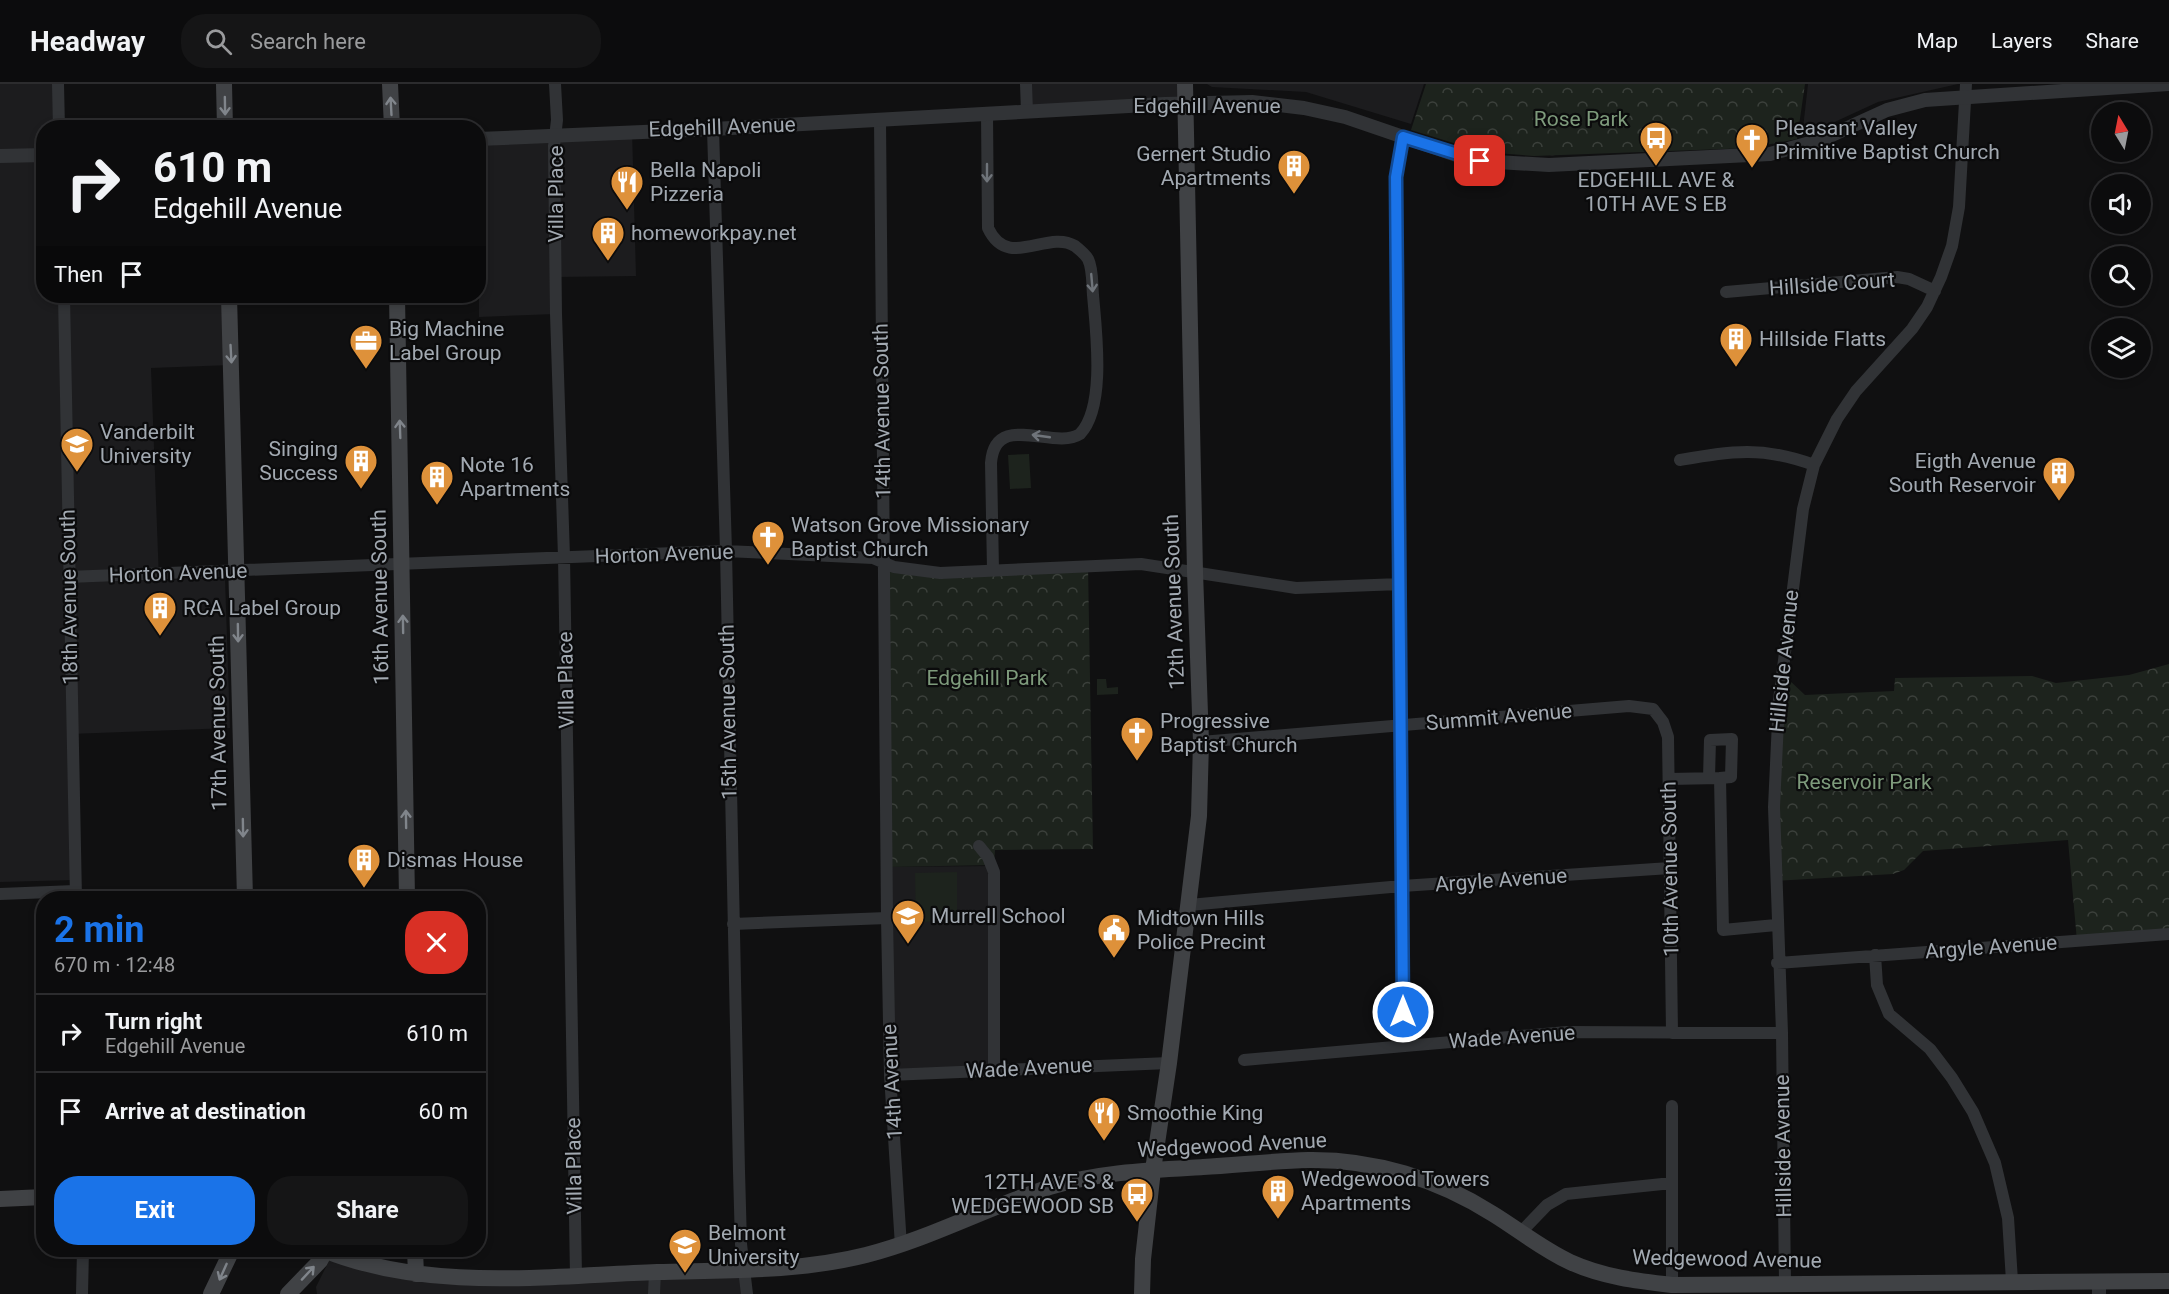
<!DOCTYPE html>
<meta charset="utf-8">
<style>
body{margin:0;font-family:Roboto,sans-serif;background:#151516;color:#f1f3f6;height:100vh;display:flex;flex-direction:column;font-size:22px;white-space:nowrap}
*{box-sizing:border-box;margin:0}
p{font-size:20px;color:#9a9b9d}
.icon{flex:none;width:33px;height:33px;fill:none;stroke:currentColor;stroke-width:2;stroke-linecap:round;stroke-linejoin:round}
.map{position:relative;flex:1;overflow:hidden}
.details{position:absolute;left:36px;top:807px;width:450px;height:366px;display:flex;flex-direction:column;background:#0c0c0d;border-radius:24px;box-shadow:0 3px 9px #0003,0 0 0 2px #2c2c2e}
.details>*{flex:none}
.hud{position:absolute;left:36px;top:36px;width:450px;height:183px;border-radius:24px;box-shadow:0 3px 9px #0003,0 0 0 2px #2c2c2e;background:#0c0c0d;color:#f1f3f6;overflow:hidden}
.needle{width:39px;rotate:350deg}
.tools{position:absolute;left:2091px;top:18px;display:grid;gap:12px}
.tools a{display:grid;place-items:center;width:60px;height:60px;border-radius:50%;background:#0c0c0d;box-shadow:0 3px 9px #0003,0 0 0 2px #2c2c2e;font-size:30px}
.pin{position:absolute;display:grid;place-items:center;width:51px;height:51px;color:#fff;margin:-26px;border-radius:12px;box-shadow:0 3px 9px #0006}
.me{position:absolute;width:66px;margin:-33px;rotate:0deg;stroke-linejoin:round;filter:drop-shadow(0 0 4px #0008)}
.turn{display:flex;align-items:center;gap:21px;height:126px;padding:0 18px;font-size:27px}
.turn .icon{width:78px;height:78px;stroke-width:2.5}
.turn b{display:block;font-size:42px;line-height:51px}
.then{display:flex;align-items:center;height:57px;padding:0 18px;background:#0003;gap:12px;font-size:22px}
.round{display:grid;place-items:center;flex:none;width:63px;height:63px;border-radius:24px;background:#151516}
.summary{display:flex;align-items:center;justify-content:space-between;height:102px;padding:0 18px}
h1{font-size:36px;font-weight:700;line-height:45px;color:#1a73e8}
.button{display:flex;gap:12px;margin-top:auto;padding:12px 18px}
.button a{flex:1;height:69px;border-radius:24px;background:#1a73e8;color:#fff;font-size:24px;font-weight:700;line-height:69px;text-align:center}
.button a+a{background:#151516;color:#f1f3f6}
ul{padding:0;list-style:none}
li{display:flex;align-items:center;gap:18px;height:78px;padding:0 18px;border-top:2px solid #2c2c2e}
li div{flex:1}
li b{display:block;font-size:22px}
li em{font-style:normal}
header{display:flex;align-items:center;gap:36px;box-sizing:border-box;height:84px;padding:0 30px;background:#0c0c0d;border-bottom:2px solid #2c2c2e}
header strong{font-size:28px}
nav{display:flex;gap:33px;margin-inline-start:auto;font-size:21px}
.search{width:420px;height:54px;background:#151516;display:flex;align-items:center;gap:15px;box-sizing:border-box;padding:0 21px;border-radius:24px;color:#9a9b9d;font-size:22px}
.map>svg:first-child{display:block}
.built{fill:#1c1c1e}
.green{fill:#1d231d}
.forest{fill:url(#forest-crowns)}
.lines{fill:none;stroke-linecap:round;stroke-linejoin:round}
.minor{stroke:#313336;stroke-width:12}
.tertiary{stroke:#313336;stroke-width:14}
.secondary{stroke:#404245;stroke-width:16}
.oneway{stroke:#80858b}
.oneway2{stroke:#6f747a}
.route-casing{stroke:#114b97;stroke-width:15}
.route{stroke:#1a73e8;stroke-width:10}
.labels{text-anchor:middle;stroke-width:4.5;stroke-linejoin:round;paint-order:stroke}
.street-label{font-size:21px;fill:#a2a9b1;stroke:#0b0b0c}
.park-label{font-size:21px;fill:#7d9a7b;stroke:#0b0b0c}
.poi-label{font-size:21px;fill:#a2a9b1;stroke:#0b0b0c;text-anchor:start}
</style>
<header>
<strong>Headway</strong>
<div class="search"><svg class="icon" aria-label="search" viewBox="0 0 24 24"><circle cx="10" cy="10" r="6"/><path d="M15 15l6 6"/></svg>Search here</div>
<nav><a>Map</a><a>Layers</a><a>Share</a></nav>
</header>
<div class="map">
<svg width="2169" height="1210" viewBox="0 0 2169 1210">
<defs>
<pattern id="forest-crowns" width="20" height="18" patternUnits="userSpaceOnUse" patternTransform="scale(1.5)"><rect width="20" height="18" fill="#1d231d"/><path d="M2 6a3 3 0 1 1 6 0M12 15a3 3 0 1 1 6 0" fill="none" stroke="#3b403b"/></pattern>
</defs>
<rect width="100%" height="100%" fill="#101011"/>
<!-- built -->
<path class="built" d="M0,0h58l1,43 -15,1v168h185l2,69 -80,3 8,212 66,-2 5,150 -160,6 5,146 -75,2z
M1026,0h159l-1,20 -157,8z
M1207,0h217l-13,40 -105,-32 -94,-5z
M1808,0h150l-80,18 -76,35z
M632,46l4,146 -80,1v37l-77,3v-178z
M994,782v204l-104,5 -4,-208z
M333,1169l116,24 294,-8 4,25h-430l-1,-7z"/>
<!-- green -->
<path class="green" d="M1029,370l2,34 -21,1 -2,-34z
M1097,595h9l1,9 11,-1v7l-21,1z
M957,788v49l-41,1 -1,-49z"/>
<!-- forest -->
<path class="forest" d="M1426,0h379l-8,55 -47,9 -216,8 -51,-4 -72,-22z
M884,478l56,11 148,-7 5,283 -98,1 -1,15 -108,2z
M2169,580v268l-92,9 -9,-101 -145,11 -19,19 -11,4 -118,7 6,-202 8,1 16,15 89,-4 1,-13 137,-2 24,7 73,-8z"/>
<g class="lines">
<!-- minor -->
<path class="minor" d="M58,0l1,44
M555,0l2,36 -3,26 2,168 8,243 12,719
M1026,0l1,28
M987,30l1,114c20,43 59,1 87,18 5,4 10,8 13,13 5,10 4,25 5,36 3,36 13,112 -13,139 -26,17 -85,-24 -89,29l2,107
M880,36l7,798 3,157 11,171
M713,45l13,422 13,620 2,73 6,50
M1403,53l-7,40 7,868
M1726,208l171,-15 12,2 26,12
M64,212l12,602
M1680,376c53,-9 82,-14 134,5
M68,493l658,-26 147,7 21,9 46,6 201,-9 155,24 104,-4
M1201,658l428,-36 24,3 10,13 5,15 4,296
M1709,694l1,-38 22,-1 -1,38 -11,1
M1669,695l51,-1 3,152 53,-5
M979,762l9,11 6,15v198
M0,810l75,-3
M1189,821l213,-19 268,-18
M733,840l154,-6
M1875,871l2,30 12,29 41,35 22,29 21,34 22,51 13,55 4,63
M1777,879l392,-29
M1244,976l323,-28 215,1
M890,991l279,-12
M1672,1022v179
M1521,1148l26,-27 19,-11 106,-11
M1785,1199l-3,-250 -8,-226 5,-107 24,-191 11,-44 23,-46 19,-28 56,-62 15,-22 14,-30 11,-31 7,-39 7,-123
M82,1210l1,-44
M654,1210l1,-22"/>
<!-- tertiary -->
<path class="tertiary" d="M478,55l235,-10 452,-25 87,-2 52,6 41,9 114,39 21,5 69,4 221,-11 51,-14 66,-30 38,-10 244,-16
M0,72l44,-1
M2099,1198v12"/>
<!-- secondary -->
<path class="secondary" d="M224,0l1,44
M390,0l2,44
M229,212l16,602
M397,212l10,602
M0,1115l44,-2
M324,1166c104,42 222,26 333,22 68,-2 142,0 209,-17 63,-16 122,-48 184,-68 49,-15 102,-17 153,-20 35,-2 70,-6 105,-7 66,-1 130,19 185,54 26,16 49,35 77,48 33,15 67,19 102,23l497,-4
M415,1166l1,24
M211,1210l21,-44
M288,1210l32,-33 6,-11
M1142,1210l1,-35 10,-89 16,-107 30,-247 2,-74 -6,-170 -10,-488"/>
</g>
<!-- one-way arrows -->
<defs><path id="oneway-shaft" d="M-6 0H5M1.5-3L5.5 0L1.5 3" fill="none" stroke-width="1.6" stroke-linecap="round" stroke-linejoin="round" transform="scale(1.5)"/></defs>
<g class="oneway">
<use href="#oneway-shaft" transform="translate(225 22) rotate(89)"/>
<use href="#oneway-shaft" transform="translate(391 22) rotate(-93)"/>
<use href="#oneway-shaft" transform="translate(231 270) rotate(87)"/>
<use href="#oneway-shaft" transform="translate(400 345) rotate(-92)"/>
<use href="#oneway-shaft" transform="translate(403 540) rotate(-91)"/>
<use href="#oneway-shaft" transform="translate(238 549) rotate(89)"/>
<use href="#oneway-shaft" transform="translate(406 735) rotate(-91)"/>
<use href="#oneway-shaft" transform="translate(243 744) rotate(89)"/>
<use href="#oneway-shaft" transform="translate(223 1188) rotate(114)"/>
<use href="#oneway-shaft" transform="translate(308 1189) rotate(-47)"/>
</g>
<g class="oneway2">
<use href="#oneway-shaft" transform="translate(987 89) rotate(90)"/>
<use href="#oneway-shaft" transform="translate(1092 199) rotate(85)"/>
<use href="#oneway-shaft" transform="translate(1041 352) rotate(-172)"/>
</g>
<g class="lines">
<!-- route casing -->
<g class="route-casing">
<path id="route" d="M1403,928l-7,-835 7,-40 77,24"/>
</g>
<!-- route -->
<use href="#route" class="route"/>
</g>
<!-- icons -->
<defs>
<g id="bus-pin" transform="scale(1.725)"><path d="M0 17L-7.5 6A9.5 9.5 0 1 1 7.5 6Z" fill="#de913a" stroke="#0b0b0c"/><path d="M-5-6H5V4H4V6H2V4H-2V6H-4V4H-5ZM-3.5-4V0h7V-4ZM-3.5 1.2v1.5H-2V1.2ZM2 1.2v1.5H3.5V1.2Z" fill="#fff"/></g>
<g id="church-pin" transform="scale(1.725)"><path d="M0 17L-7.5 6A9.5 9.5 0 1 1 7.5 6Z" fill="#de913a" stroke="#0b0b0c"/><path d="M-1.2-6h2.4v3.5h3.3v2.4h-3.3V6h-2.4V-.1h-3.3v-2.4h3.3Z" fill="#fff"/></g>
<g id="building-pin" transform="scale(1.725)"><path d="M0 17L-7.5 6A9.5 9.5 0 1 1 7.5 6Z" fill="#de913a" stroke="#0b0b0c"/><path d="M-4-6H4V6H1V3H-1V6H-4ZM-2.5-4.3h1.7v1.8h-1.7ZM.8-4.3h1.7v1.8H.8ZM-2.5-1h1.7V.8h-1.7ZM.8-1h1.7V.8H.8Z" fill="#fff"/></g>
<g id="restaurant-pin" transform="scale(1.725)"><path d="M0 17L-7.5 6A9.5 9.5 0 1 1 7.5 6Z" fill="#de913a" stroke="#0b0b0c"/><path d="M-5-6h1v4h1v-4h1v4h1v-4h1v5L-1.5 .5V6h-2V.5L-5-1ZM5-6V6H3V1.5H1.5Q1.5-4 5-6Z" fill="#fff"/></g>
<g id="office-pin" transform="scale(1.725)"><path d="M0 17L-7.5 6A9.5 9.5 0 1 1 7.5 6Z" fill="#de913a" stroke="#0b0b0c"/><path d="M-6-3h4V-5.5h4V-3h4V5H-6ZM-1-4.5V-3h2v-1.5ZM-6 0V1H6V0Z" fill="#fff"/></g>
<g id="university-pin" transform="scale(1.725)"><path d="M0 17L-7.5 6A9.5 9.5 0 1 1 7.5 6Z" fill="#de913a" stroke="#0b0b0c"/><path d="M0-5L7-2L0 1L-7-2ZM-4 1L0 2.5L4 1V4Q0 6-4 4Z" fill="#fff"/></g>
<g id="school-pin" transform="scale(1.725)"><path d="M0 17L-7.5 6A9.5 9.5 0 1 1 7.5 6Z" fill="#de913a" stroke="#0b0b0c"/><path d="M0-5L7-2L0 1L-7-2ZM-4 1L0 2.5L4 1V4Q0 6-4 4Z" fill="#fff"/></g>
<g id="civic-pin" transform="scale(1.725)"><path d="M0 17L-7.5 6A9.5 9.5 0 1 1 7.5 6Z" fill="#de913a" stroke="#0b0b0c"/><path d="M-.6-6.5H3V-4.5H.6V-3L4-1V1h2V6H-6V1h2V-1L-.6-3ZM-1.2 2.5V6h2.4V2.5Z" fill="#fff"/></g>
</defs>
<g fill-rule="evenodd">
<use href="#bus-pin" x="1656" y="54"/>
<use href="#church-pin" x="1752" y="56"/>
<use href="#building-pin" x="1294" y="82"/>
<use href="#restaurant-pin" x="627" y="98"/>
<use href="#building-pin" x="608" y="149"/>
<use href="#building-pin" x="1736" y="255"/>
<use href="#office-pin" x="366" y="257"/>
<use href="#university-pin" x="77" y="360"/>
<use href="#building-pin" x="361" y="377"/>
<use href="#building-pin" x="2059" y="389"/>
<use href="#building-pin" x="437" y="393"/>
<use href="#church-pin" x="768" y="453"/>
<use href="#building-pin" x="160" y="524"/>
<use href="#church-pin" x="1137" y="649"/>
<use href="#building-pin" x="364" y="776"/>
<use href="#school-pin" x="908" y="832"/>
<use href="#civic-pin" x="1114" y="846"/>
<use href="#restaurant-pin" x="1104" y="1029"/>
<use href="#building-pin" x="1278" y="1107"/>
<use href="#bus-pin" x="1137" y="1110"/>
<use href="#university-pin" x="685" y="1161"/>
</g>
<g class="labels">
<!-- street labels -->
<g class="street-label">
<text x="1207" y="29">Edgehill Avenue</text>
<text transform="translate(722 43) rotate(-2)" y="7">Edgehill Avenue</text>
<text transform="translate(556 110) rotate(-90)" y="7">Villa Place</text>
<text transform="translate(1832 200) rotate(-4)" y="7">Hillside Court</text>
<text transform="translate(882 327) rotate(-91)" y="7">14th Avenue South</text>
<text transform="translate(664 470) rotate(-2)" y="7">Horton Avenue</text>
<text transform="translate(178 489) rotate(-2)" y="7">Horton Avenue</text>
<text transform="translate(69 513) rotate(-91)" y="7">18th Avenue South</text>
<text transform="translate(380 513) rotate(-91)" y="7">16th Avenue South</text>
<text transform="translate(1174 518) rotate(-92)" y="7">12th Avenue South</text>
<text transform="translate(1784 577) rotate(-84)" y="7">Hillside Avenue</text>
<text transform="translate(566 596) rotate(-91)" y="7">Villa Place</text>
<text transform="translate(728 628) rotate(-91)" y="7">15th Avenue South</text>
<text transform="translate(1499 633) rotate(-5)" y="7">Summit Avenue</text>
<text transform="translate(218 639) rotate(-91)" y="7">17th Avenue South</text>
<text transform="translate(1670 785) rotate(-91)" y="7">10th Avenue South</text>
<text transform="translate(1501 796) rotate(-4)" y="7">Argyle Avenue</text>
<text transform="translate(1991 863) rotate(-4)" y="7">Argyle Avenue</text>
<text transform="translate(1512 953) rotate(-4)" y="7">Wade Avenue</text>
<text transform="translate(1029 984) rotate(-3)" y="7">Wade Avenue</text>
<text transform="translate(892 998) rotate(-93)" y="7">14th Avenue</text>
<text transform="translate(1232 1061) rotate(-3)" y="7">Wedgewood Avenue</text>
<text transform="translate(1783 1062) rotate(-91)" y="7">Hillside Avenue</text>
<text transform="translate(574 1082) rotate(-91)" y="7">Villa Place</text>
<text transform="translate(1727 1175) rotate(1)" y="7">Wedgewood Avenue</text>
</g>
<!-- park labels -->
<g class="park-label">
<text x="1581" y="42">Rose Park</text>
<text x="987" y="601">Edgehill Park</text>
<text x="1864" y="705">Reservoir Park</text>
</g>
<!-- poi labels -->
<g class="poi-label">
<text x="1775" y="51">Pleasant Valley<tspan x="1775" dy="24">Primitive Baptist Church</tspan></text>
<text x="1271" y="77" text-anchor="end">Gernert Studio<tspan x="1271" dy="24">Apartments</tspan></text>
<text x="650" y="93">Bella Napoli<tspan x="650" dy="24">Pizzeria</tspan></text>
<text x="1656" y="103" text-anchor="middle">EDGEHILL AVE &amp;<tspan x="1656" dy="24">10TH AVE S EB</tspan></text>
<text x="631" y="156">homeworkpay.net</text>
<text x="389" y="252">Big Machine<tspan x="389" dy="24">Label Group</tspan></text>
<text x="1759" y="262">Hillside Flatts</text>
<text x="100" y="355">Vanderbilt<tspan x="100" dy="24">University</tspan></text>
<text x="338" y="372" text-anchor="end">Singing<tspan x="338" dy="24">Success</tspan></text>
<text x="2036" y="384" text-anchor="end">Eigth Avenue<tspan x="2036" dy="24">South Reservoir</tspan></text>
<text x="460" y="388">Note 16<tspan x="460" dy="24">Apartments</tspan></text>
<text x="791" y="448">Watson Grove Missionary<tspan x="791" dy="24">Baptist Church</tspan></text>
<text x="183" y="531">RCA Label Group</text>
<text x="1160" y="644">Progressive<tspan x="1160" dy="24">Baptist Church</tspan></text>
<text x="387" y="783">Dismas House</text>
<text x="931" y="839">Murrell School</text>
<text x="1137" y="841">Midtown Hills<tspan x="1137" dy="24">Police Precint</tspan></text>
<text x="1127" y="1036">Smoothie King</text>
<text x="1301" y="1102">Wedgewood Towers<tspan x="1301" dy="24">Apartments</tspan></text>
<text x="1114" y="1105" text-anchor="end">12TH AVE S &amp;<tspan x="1114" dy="24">WEDGEWOOD SB</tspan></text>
<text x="708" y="1156">Belmont<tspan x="708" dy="24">University</tspan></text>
</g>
</g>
</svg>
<div class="tools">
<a><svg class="needle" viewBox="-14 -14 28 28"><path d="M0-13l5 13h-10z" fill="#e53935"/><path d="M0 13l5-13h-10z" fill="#9a9b9d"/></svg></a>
<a><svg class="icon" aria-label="sound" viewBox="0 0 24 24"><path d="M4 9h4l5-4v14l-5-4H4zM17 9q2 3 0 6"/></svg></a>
<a><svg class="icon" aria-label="search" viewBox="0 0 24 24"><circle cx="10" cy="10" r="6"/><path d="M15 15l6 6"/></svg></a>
<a><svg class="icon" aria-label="layers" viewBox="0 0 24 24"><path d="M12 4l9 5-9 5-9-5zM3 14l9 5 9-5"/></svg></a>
</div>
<div class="pin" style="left:1480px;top:77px;background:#d93025"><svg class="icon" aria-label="arrive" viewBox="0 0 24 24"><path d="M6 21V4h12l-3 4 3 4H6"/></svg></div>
<svg class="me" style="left:1403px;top:928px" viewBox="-20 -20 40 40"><circle r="17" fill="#1a73e8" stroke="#fff" stroke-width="3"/><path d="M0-11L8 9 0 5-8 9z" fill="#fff"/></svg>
<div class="hud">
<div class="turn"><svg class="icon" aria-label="right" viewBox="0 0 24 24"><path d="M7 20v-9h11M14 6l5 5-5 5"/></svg><div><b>610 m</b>Edgehill Avenue</div></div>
<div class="then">Then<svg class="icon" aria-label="arrive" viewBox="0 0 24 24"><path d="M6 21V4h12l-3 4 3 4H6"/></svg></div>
</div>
<section class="details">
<div class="summary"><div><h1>2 min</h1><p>670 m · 12:48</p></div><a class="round" style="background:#d93025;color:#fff"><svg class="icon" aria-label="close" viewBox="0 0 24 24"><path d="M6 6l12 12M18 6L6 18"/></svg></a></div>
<ul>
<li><svg class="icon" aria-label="right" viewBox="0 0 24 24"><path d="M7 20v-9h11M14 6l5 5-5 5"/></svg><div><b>Turn right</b><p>Edgehill Avenue</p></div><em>610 m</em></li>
<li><svg class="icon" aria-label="arrive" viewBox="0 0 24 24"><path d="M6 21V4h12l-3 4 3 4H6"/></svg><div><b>Arrive at destination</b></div><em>60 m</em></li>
</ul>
<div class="button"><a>Exit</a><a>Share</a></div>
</section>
</div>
